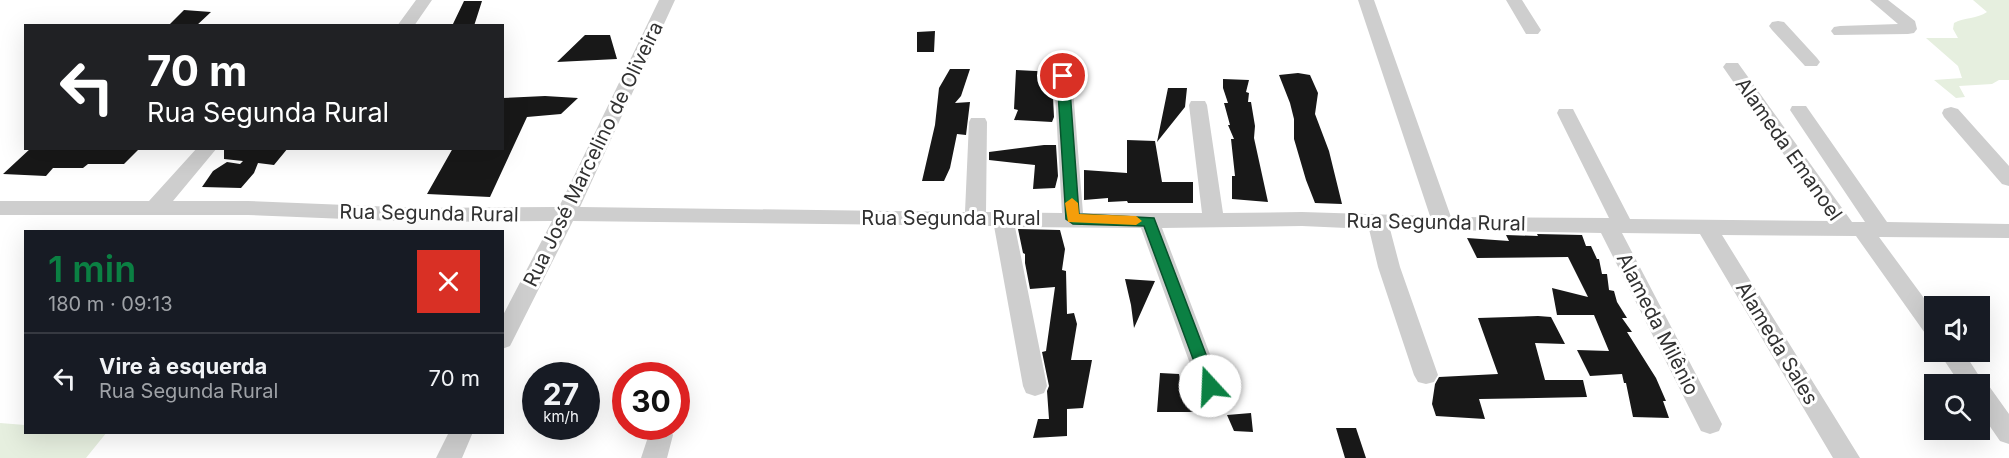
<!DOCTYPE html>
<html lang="pt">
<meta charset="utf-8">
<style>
body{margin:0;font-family:Inter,sans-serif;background:#20242c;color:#f1f3f6;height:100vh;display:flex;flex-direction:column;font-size:22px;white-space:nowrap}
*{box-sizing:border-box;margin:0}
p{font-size:20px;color:#9ea1a6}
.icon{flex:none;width:33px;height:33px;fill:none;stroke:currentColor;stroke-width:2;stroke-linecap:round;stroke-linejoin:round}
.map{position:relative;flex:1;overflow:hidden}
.sheet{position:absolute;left:24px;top:230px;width:480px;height:204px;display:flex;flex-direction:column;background:#171b24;border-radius:0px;box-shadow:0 6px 24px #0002}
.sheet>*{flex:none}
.guide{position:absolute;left:24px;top:24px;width:480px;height:126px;border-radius:0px;box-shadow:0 6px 24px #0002;background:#202124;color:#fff;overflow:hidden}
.controls{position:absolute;left:1924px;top:296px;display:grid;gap:12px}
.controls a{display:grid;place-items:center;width:66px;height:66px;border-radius:0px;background:#171b24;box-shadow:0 6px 24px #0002;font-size:30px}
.speed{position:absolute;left:522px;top:362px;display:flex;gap:12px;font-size:30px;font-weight:700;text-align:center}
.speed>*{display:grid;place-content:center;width:78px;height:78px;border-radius:50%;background:#171b24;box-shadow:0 6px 24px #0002;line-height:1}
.speed small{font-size:15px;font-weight:400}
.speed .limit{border:9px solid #d22;background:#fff;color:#111}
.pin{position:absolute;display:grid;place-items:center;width:51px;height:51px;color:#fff;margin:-26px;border:3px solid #fff;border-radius:50%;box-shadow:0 2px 6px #0007}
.me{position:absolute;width:66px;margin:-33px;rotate:340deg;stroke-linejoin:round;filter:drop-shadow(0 0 4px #0008)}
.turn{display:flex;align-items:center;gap:21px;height:126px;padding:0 24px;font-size:27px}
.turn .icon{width:78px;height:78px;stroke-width:2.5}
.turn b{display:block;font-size:42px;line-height:51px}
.round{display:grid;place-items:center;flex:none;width:63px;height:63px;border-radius:0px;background:#20242c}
.headline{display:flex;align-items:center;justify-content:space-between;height:102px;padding:0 24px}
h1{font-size:36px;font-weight:600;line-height:45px;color:#0b8043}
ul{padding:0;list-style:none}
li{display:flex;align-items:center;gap:18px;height:90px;padding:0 24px;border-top:2px solid #363941}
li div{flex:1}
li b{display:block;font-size:22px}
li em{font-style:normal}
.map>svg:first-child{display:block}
.green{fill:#e6efdf}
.building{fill:#181818}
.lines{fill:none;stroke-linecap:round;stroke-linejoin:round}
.minor{fill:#cecece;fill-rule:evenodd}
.route{fill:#0b8043;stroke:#07532c;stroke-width:1.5}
.slow{fill:#f59e0b}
.labels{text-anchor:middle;stroke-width:6;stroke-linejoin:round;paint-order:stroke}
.street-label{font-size:20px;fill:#313131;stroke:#fff}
</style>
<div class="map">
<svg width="2009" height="458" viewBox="0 0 2009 458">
<rect width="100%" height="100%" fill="#fff"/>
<!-- green -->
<path class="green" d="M1973,0h36v80h-10l-7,4 -33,2 6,11 -9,1 -22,-18 28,-2 -4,-12 -32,-28h32l-5,-9 1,-6c11,-6 23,-4 33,-11z
M0,423l25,2 1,7h81l-21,26h-86z"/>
<!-- building -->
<path class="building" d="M464,1h18l-8,25h-22z
M184,10l27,2 -15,14h-28z
M935,31l-1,21h-17v-20z
M585,35h25l7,24 -60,3z
M950,69h20l-9,27 -6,7 15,-1 -4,33 -9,-1 -7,34 -6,13h-22l13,-56 4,-37z
M1016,70l39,2 -3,5 2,40 -2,5 -38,-2 4,-10 -4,-1z
M1298,73l12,2 8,18 -3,21 14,37 13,53 -27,-1 -9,-23 -12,-41v-20l-4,-16 -11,-28z
M1223,79l26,1 -3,12 3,1 -1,9h3l4,24 -1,12 14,64 -36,-3v-23h3l-4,-37h3l-6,-14h2l-6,-22h4l-5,-15z
M1168,88h19l-2,19 -28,35z
M545,96l33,2 -17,16 -34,3 -37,80 -63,-3 26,-46h49v-50z
M1127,140l28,1 7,41h31v21h-65l-1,-2 -19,1v-4l-24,2v-30l43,3z
M1044,145h12l2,31 -3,12 -22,1 2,-24 -46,-5v-8z
M31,148l87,1 22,-1 -16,16h-36l-5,4h-30l-7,8 -43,-2z
M224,148h64l-14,17 -16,-2 -4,10 -13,15 -39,-1 11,-16 14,-9 13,2 3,-3 -19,-2z
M1018,229l42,1 5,19 -3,21 4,1 1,43 7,-1 3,11 -6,36h21l-9,48 -16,1v27l-34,2 5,-19h11l-2,-28 2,-5 -7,-34 4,-1 9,-64 -25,2 -5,-26v-9l-2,-1z
M1537,234l45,1 4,11h5l6,13h2l3,15h5l2,16 5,1 3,11 10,16h-5l10,14h-5l29,46 10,23h-3l6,17 -36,-1 -7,-34h-2l-2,-9 -32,2 -13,-26 32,1 -15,-36h-37l-5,-27 36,9 -20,-40 -91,1 -10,-20 42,3 -3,-6 32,1z
M1125,279l30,2 -21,47 -3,-23z
M1538,316l13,1 14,27 -30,-1 10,37h38l4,17 -108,2 6,20 -49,-3 -4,-12 3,-20 4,-7 59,-3 -20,-56z
M1160,373l19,1 4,21 6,-1 6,18h-38z
M1251,413l2,19 -19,-1 -7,-16z
M1336,428h20l10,30h-21z"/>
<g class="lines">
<!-- minor -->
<path class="minor" d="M416,0h16l-18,26h-17z
M659,0h16l-95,207 385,5 4,-90 2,-4h14l2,4 -1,90 76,1 -8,-136 3,-4h12l3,4 11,136h119l-13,-108 2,-4h14l2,4 16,108 79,-1 128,4 -72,-216h16l77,217 158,1 -52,-105 2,-4h14l2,4 55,106 200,2 -107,-154 3,-4h12l114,159h13l-75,-112 2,-4h14l81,116 122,2v14l-130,-1 56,76v26l-8,-3 -71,-100 -134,-1 138,223h-27l-133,-224 -78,-1 100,191 -3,7 -9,3 -9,-3 -100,-198 -211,-4 10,38 38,108 -4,7 -8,2 -8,-2 -4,-7 -36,-108 -9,-38 -67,-3 -140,2 60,158 -3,7 -9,3 -9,-3 -3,-7 -57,-158 -126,-1 32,159 -3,7 -9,3 -9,-3 -3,-7 -29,-160 -421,-5 -63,125 -8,3v-32l50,-96 -132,1 -172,-7h-248v-14h149l48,-53h20l-44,53h75l172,7 139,-1z
M1506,0h16l19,30 -3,4h-12z
M1870,0h18l27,21 2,8 -3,4 -6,1 -74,1 -3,-4 3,-4 6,-1 58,-2z
M1778,21l6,1 33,36 3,4 -3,4h-12l-33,-36 -3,-4 3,-4z
M1951,107l7,2 51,57v20l-7,-2 -58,-67 -2,-4 2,-4z
M1938,351h25l22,34 4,1 20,28v30l-9,-3 -20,-29v-28h-20z
M656,426l13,2 4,7 -6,23h-26l10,-30z
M449,432h24l-11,26h-26z"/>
</g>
<!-- route -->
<path class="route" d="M1063,73l6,3 10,138 75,4 64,168 -2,4 -6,2 -5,-2 -2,-4 -59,-160 -71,-2 -7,-5 -9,-143z"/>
<!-- slow -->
<path class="slow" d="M1072,198l6,5 1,11 57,2 6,5 -6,4 -68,-3 -3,-19z"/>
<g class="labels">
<!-- street labels -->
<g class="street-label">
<text transform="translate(1789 149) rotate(55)" y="7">Alameda Emanoel</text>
<text transform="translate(593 154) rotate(-64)" y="7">Rua José Marcelino de Oliveira</text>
<text transform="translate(429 213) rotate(1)" y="7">Rua Segunda Rural</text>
<text x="951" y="225">Rua Segunda Rural</text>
<text transform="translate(1436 222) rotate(1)" y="7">Rua Segunda Rural</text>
<text transform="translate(1658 324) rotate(63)" y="7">Alameda Milênio</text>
<text transform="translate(1777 343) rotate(59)" y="7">Alameda Sales</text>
</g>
</g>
</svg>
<div class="controls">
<a><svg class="icon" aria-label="sound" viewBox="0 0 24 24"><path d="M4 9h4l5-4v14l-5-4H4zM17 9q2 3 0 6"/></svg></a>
<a><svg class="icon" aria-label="search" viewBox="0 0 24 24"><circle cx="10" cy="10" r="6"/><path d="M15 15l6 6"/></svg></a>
</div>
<div class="speed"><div>27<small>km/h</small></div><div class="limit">30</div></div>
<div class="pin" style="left:1063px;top:76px;background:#d93025"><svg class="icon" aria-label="arrive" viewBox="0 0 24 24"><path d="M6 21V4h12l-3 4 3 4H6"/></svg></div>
<svg class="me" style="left:1210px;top:386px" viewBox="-20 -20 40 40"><circle r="19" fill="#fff"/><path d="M0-13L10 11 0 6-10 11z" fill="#0b8043"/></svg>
<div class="guide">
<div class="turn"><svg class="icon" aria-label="left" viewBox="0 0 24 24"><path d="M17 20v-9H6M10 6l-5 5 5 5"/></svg><div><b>70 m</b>Rua Segunda Rural</div></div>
</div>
<section class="sheet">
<div class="headline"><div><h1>1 min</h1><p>180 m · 09:13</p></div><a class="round" style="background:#d93025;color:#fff"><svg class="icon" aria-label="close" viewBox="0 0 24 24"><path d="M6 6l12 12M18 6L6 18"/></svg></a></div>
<ul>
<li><svg class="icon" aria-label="left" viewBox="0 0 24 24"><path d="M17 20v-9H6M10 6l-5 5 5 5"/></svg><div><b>Vire à esquerda</b><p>Rua Segunda Rural</p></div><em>70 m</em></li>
</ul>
</section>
</div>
